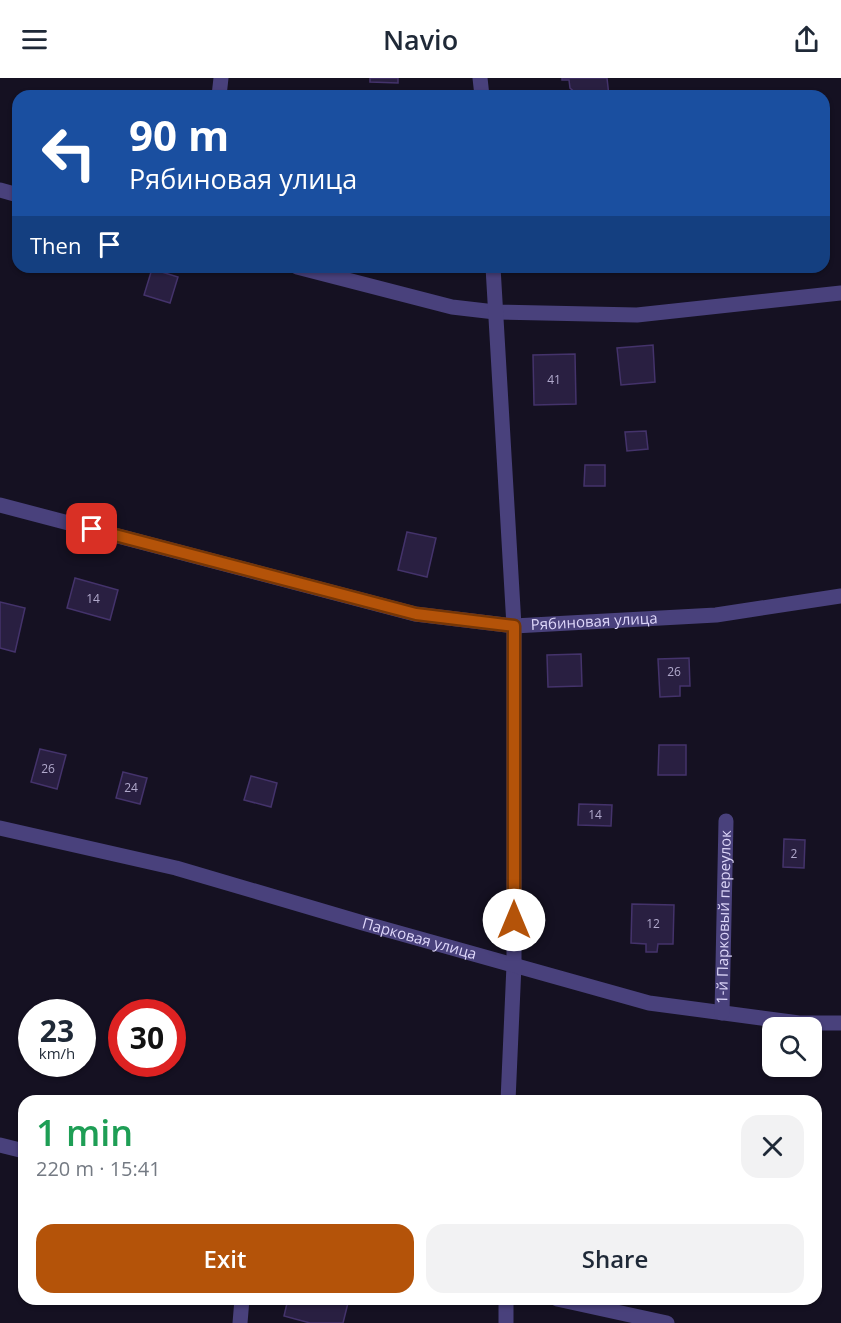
<!DOCTYPE html>
<meta charset="utf-8">
<style>
body{margin:0;font-family:"Open Sans",sans-serif;background:#f2f2f3;color:#1f2937;height:100vh;display:flex;flex-direction:column;font-size:22px;white-space:nowrap}
*{box-sizing:border-box;margin:0}
p{font-size:20px;color:#747a83}
.icon{flex:none;width:33px;height:33px;fill:none;stroke:currentColor;stroke-width:2;stroke-linecap:round;stroke-linejoin:round}
.map{position:relative;flex:1;overflow:hidden}
.drawer{position:absolute;left:18px;top:1017px;width:804px;height:210px;display:flex;flex-direction:column;background:#fff;border-radius:18px;box-shadow:0 2px 4px #0004}
.drawer>*{flex:none}
.guide{position:absolute;left:12px;top:12px;width:818px;height:183px;border-radius:18px;box-shadow:0 2px 4px #0004;background:#1a4fa0;color:#fff;overflow:hidden}
.tools{position:absolute;left:762px;top:939px;display:grid;gap:12px}
.tools a{display:grid;place-items:center;width:60px;height:60px;border-radius:12px;background:#fff;box-shadow:0 2px 4px #0004;font-size:30px}
.speed{position:absolute;left:18px;top:921px;display:flex;gap:12px;font-size:30px;font-weight:700;text-align:center}
.speed>*{display:grid;place-content:center;width:78px;height:78px;border-radius:50%;background:#fff;box-shadow:0 2px 4px #0004;line-height:1}
.speed small{font-size:15px;font-weight:400}
.speed .limit{border:9px solid #d22;background:#fff;color:#111}
.pin{position:absolute;display:grid;place-items:center;width:51px;height:51px;color:#fff;margin:-26px;border-radius:12px;box-shadow:0 3px 9px #0006}
.me{position:absolute;width:66px;margin:-33px;rotate:0deg;stroke-linejoin:round;filter:drop-shadow(0 0 4px #0008)}
.turn{display:flex;align-items:center;gap:21px;height:126px;padding:0 18px;font-size:27px}
.turn .icon{width:78px;height:78px;stroke-width:2.5}
.turn b{display:block;font-size:42px;line-height:51px}
.then{display:flex;align-items:center;height:57px;padding:0 18px;background:#0003;gap:12px;font-size:22px}
.round{display:grid;place-items:center;flex:none;width:63px;height:63px;border-radius:18px;background:#f2f2f3}
.head{display:flex;align-items:center;justify-content:space-between;height:102px;padding:0 18px}
h1{font-size:36px;font-weight:600;line-height:45px;color:#1e9e55}
.action{display:flex;gap:12px;margin-top:auto;padding:12px 18px}
.action a{flex:1;height:69px;border-radius:18px;background:#b45309;color:#fff;font-size:24px;font-weight:600;line-height:69px;text-align:center}
.action a+a{background:#f2f2f3;color:#1f2937}
header{display:flex;justify-content:space-between;align-items:center;height:78px;padding:0 18px;background:#fff;font-size:27px;font-weight:600}
.map>svg:first-child{display:block}
.building{fill:#291f41;stroke:#44336b;stroke-width:1.5}
.lines{fill:none;stroke-linecap:round;stroke-linejoin:round}
.minor{stroke:#49417c;stroke-width:15}
.route-casing{stroke:#753606;stroke-width:15}
.route{stroke:#b45309;stroke-width:10}
.labels{text-anchor:middle;stroke-width:6;stroke-linejoin:round;paint-order:stroke}
.number-label{font-size:12px;fill:#b1a9cc}
.street-label{font-size:15px;fill:#ded7fa;stroke:#151122}
</style>
<header><svg class="icon" aria-label="menu" viewBox="0 0 24 24"><path d="M4 6h16M4 12h16M4 18h16"/></svg>Navio<svg class="icon" aria-label="share" viewBox="0 0 24 24"><path d="M12 15V3M7 8l5-5 5 5M5 13v7h14v-7"/></svg></header>
<div class="map">
<svg width="841" height="1245" viewBox="0 0 841 1245">
<rect width="100%" height="100%" fill="#151122"/>
<!-- building -->
<path class="building" d="M370,0h28v5l-28,-1z
M562,0h45l2,18h-27v-2h-5l-7,-6 -1,-8h-7z
M152,191l26,8 -8,26 -26,-8z
M653,267l2,37 -34,3 -4,-37z
M575,276l1,50 -42,1 -1,-50z
M646,353l2,18 -21,2 -2,-19z
M585,387h20v21h-21z
M407,454l29,6 -9,39 -29,-7z
M75,500l43,12 -8,30 -43,-12z
M0,524l25,6 -10,44 -15,-4z
M581,576l1,32 -34,1 -1,-32z
M689,580l1,28h-10v10l-20,1 -2,-38z
M659,667h27v30h-28z
M40,671l26,6 -9,34 -26,-7z
M123,694l24,6 -7,26 -24,-6z
M251,698l26,7 -6,24 -27,-7z
M579,726l33,1 -1,21 -33,-1z
M784,761l21,1 -1,28 -21,-1z
M632,826l42,1 -1,39h-15l-1,8h-11v-8l-15,-1z
M288,1221h61l-6,24h-33l-26,-7z"/>
<g class="lines">
<!-- minor -->
<g class="minor">
<path d="M480,0l2,18"/>
<path d="M219,18l2,-18"/>
<path d="M0,112l18,5"/>
<path d="M297,189l155,40 43,5 142,3 204,-22"/>
<path d="M493,189l21,359v339l-6,136"/>
<path id="s1" d="M0,427l415,109 99,12 202,-11 125,-19"/>
<path id="s2" d="M0,750l176,40 187,55 286,80 150,20h42"/>
<path id="s3" d="M722,935l4,-192"/>
<path d="M0,1067l24,6"/>
<path d="M506,1221v24"/>
<path d="M557,1221l110,24"/>
<path d="M240,1245l2,-24"/>
</g>
</g>
<g class="lines">
<!-- route casing -->
<g class="route-casing">
<path id="route" d="M92,451l324,85 98,12v294"/>
</g>
<!-- route -->
<use href="#route" class="route"/>
</g>
<g class="labels">
<!-- number labels -->
<g class="number-label">
<text x="554" y="306">41</text>
<text x="93" y="525">14</text>
<text x="674" y="598">26</text>
<text x="48" y="695">26</text>
<text x="131" y="714">24</text>
<text x="595" y="741">14</text>
<text x="794" y="780">2</text>
<text x="653" y="850">12</text>
</g>
<!-- street labels -->
<g class="street-label">
<text dy="5" stroke="none"><textPath href="#s1" startOffset="609">Рябиновая улица</textPath></text>
<text dy="5" stroke="none"><textPath href="#s3" startOffset="96">1-й Парковый переулок</textPath></text>
<text dy="5" stroke="none"><textPath href="#s2" startOffset="434">Парковая улица</textPath></text>
</g>
</g>
</svg>
<div class="tools">
<a><svg class="icon" aria-label="search" viewBox="0 0 24 24"><circle cx="10" cy="10" r="6"/><path d="M15 15l6 6"/></svg></a>
</div>
<div class="speed"><div>23<small>km/h</small></div><div class="limit">30</div></div>
<div class="pin" style="left:92px;top:451px;background:#d93025"><svg class="icon" aria-label="arrive" viewBox="0 0 24 24"><path d="M6 21V4h12l-3 4 3 4H6"/></svg></div>
<svg class="me" style="left:514px;top:842px" viewBox="-20 -20 40 40"><circle r="19" fill="#fff"/><path d="M0-13L10 11 0 6-10 11z" fill="#b45309"/></svg>
<div class="guide">
<div class="turn"><svg class="icon" aria-label="left" viewBox="0 0 24 24"><path d="M17 20v-9H6M10 6l-5 5 5 5"/></svg><div><b>90 m</b>Рябиновая улица</div></div>
<div class="then">Then<svg class="icon" aria-label="arrive" viewBox="0 0 24 24"><path d="M6 21V4h12l-3 4 3 4H6"/></svg></div>
</div>
<section class="drawer">
<div class="head"><div><h1>1 min</h1><p>220 m · 15:41</p></div><a class="round"><svg class="icon" aria-label="close" viewBox="0 0 24 24"><path d="M6 6l12 12M18 6L6 18"/></svg></a></div>
<div class="action"><a>Exit</a><a>Share</a></div>
</section>
</div>
